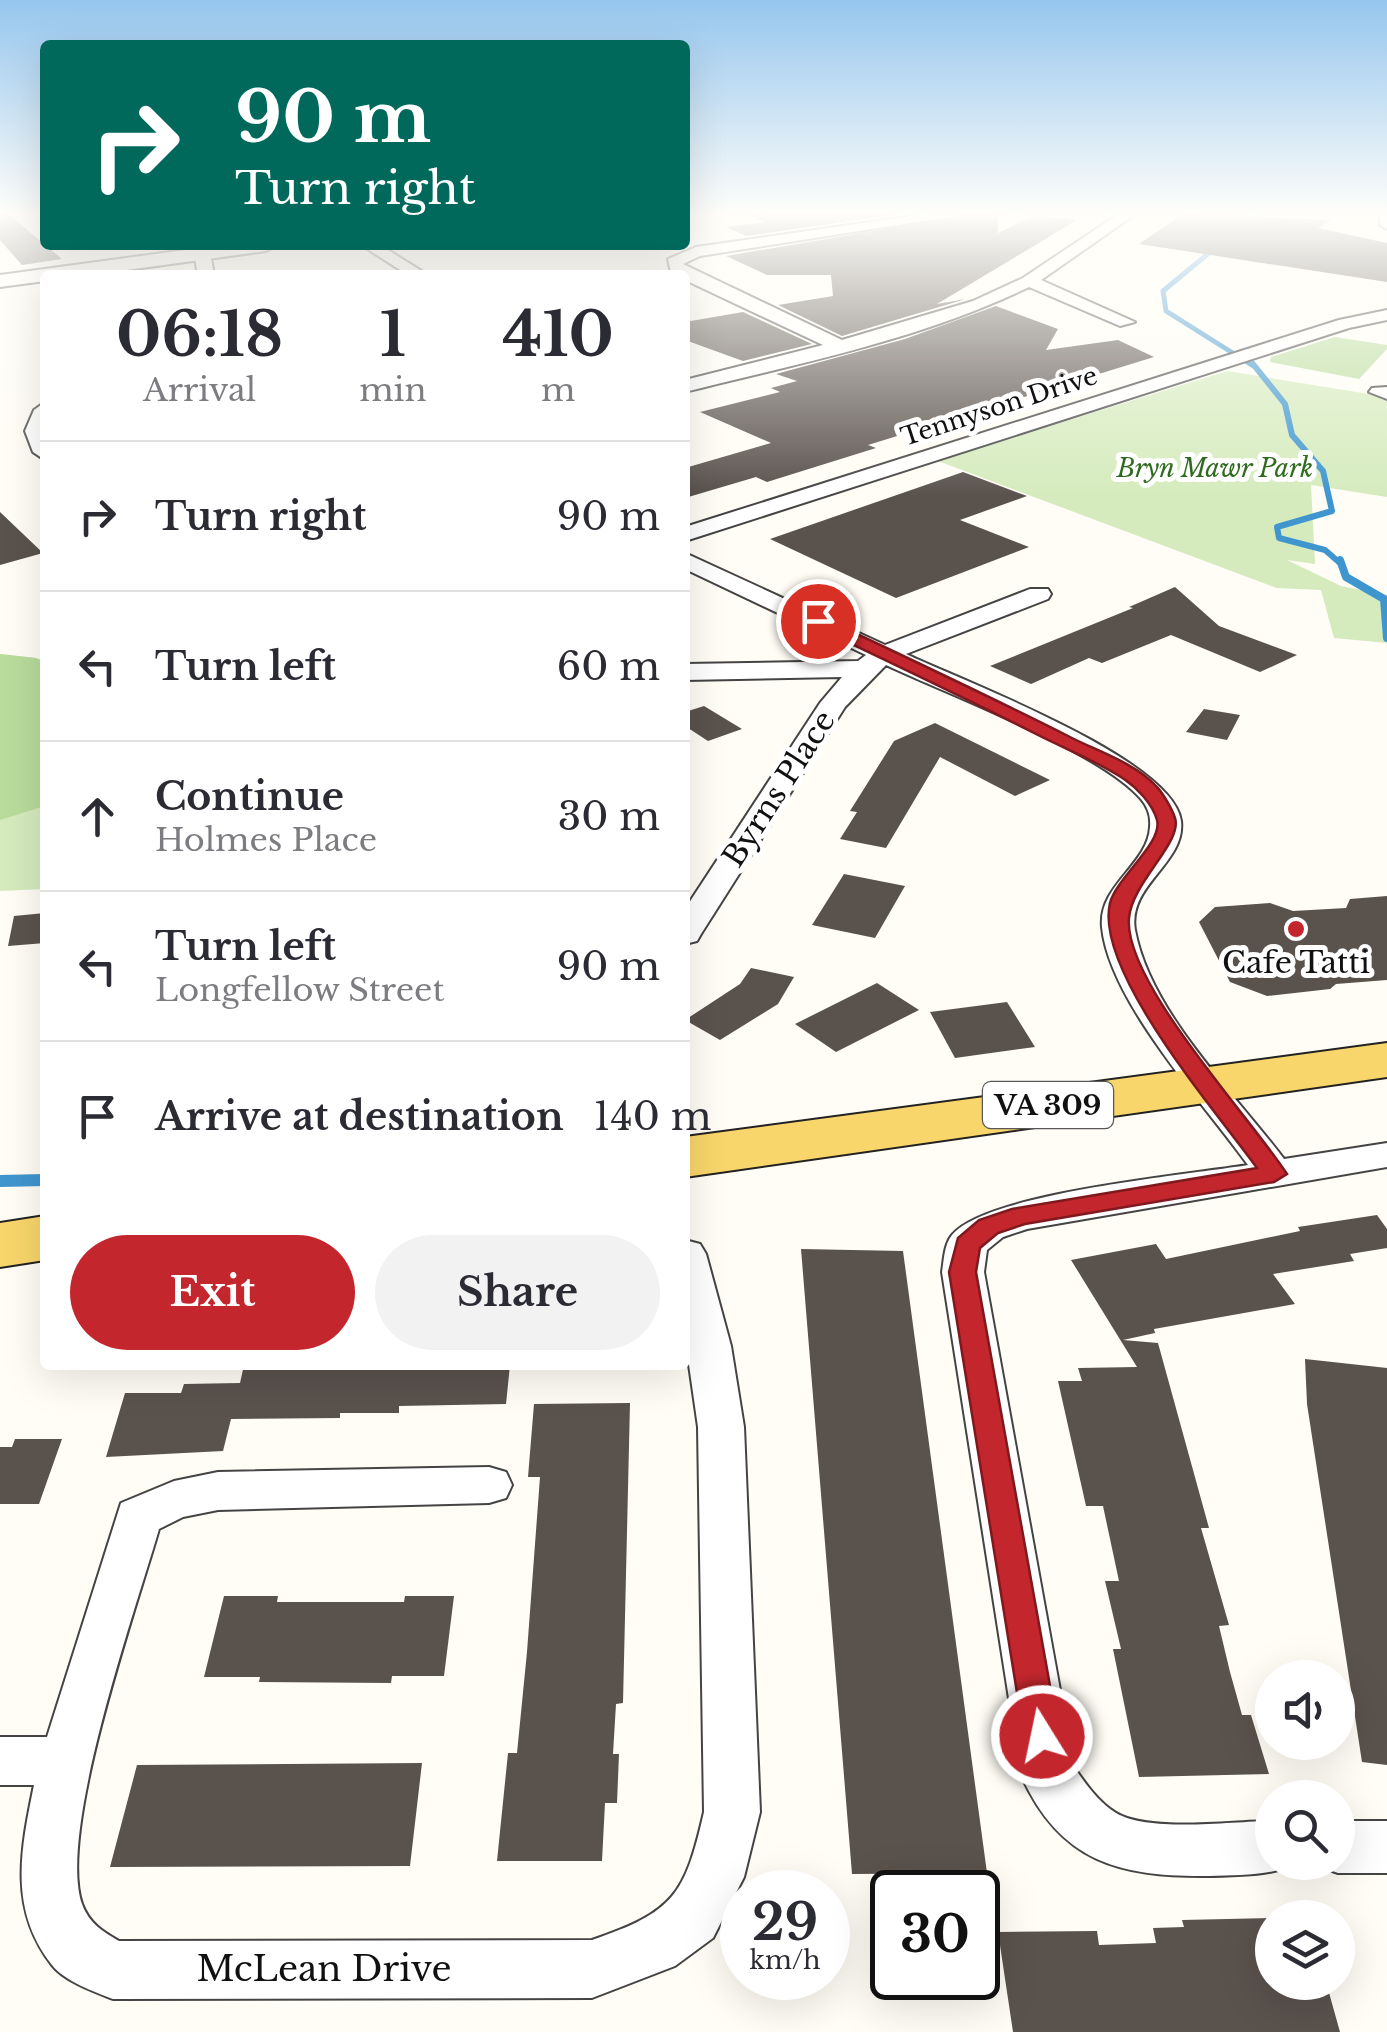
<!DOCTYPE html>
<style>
body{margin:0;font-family:"Libre Baskerville",serif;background:#f2f2f3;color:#2b2b33;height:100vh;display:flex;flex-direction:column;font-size:38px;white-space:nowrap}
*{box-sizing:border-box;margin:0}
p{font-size:32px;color:#7c7c81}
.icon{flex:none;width:55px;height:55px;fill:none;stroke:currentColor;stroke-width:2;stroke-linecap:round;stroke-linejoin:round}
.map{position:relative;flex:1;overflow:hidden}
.drawer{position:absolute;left:40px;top:270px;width:650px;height:1100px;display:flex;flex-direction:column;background:#fff;border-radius:10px;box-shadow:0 10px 40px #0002}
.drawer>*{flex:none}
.hud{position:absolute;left:40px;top:40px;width:650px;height:210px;border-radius:10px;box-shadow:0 10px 40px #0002;background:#00695c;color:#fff;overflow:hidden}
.controls{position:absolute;left:1255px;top:1660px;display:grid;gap:20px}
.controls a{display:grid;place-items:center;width:100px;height:100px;border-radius:50%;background:#fff;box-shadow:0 10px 40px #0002;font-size:50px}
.speed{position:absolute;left:720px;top:1870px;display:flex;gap:20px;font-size:50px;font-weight:700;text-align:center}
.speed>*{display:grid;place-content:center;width:130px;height:130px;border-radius:50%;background:#fff;box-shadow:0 10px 40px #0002;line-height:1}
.speed small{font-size:25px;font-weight:400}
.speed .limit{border:5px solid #111;border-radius:15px;background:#fff;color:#111}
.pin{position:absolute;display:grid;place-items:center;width:85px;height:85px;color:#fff;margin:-42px;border:5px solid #fff;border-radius:50%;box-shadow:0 2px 10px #0007}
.me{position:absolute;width:110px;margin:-55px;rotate:350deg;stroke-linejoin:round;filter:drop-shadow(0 0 8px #0008)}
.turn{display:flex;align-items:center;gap:35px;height:210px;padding:0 30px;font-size:45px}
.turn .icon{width:130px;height:130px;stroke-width:2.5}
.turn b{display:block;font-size:70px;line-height:85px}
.eta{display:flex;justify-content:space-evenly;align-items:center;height:170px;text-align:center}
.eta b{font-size:60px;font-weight:800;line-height:70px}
.button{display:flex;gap:20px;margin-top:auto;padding:20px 30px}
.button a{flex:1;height:115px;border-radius:60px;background:#c4262e;color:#fff;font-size:40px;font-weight:800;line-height:115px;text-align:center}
.button a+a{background:#f2f2f3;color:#2b2b33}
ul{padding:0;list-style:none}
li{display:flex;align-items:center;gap:30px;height:150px;padding:0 30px;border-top:2px solid #e1e1e2}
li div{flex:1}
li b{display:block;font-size:38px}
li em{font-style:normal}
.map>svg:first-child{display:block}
.green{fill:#d5ebbd}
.forest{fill:#b9dc9c}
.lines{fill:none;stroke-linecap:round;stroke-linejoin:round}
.stream-far3{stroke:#3f96cf;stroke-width:5}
.stream-far2{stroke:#3f96cf;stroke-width:6}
.stream-far1{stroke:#3f96cf;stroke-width:8}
.stream{stroke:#3f96cf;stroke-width:12}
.building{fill:#5a524d}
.minor-casing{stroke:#444;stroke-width:4}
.tertiary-casing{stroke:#444;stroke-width:4}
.primary-casing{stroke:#222;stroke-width:4}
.minor{fill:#fff;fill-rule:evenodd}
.tertiary{fill:#fff;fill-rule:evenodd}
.primary{fill:#f9d66b;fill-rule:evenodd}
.route{fill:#c4262e;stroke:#7f191e;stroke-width:2.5}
.poi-dot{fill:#c4262e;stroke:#fff;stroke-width:4}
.labels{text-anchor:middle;stroke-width:10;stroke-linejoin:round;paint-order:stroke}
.far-street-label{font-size:25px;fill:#111;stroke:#fff}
.far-park-label{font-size:25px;font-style:italic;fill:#2f6b1f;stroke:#fff}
.shield{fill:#fff;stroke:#585858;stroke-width:2.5}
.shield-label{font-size:28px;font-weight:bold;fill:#111}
.street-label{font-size:30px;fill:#111;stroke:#fff}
.poi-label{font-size:30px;fill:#111;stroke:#fff}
.near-street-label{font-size:35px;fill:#111;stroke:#fff}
</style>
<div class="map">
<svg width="1387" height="2032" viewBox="0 0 1387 2032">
<rect width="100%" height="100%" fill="#fffdf5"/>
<!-- green -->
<path class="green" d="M1227,371l160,26v100l-76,-12 4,79 -28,-4 54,26 46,9v48l-53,-5 -13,-48 -44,-2 -339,-127z
M0,654l36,4 9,4v227l-45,2z"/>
<!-- forest -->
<path class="forest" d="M1335,337l52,8v4l-28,30 -89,-17 1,-5z
M0,654l36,4 9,4v144l-45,14z"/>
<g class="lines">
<!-- stream-far3 -->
<path class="stream-far3" d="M1244,224l20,-13
M1215,248l-52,43 3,20 89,56"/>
<!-- stream-far2 -->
<path class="stream-far2" d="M1253,364l32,40 7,31 31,36 9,40 -55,16 2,11 46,12 15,13"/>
<!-- stream-far1 -->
<path class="stream-far1" d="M1340,560l6,17 38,22 3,39"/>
<!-- stream -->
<path class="stream" d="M0,1181l45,-1"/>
</g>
<!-- building -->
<path class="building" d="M0,211h5l57,48 -40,6 -22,-25z
M742,211h176l-172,25 -20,-9 39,-5z
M991,211h6l1,22 37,-18 42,5 -140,84 29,-5 -124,37 -64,-31 55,-9 -2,-21h-64l-41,-19z
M1183,214l149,6 -14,8 69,15v39l-248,-38z
M996,306l62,23 -12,21 72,-10 36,17 -286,88 8,3 -109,34 -11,-5 -71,21v-30l86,-25 -71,-31 80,-20 -9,-4 26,-7 -21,-7 129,-35z
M743,312l69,32 -69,17 -58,-21v-18z
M963,472l64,24 -67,24 69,27 -133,51 -126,-59z
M0,512l43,41 -43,12z
M1175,587l44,39 78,29 -37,17 -89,-37 -69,28 -13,-5 -58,26 -41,-18 143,-58 -4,-1z
M704,706l38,23 -34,12 -23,-15v-14z
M1204,709l36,6 -13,25 -41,-8z
M935,723l115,57 -35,16 -75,-39 -54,91 -46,-9 17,-27 -7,-1 44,-70z
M844,874l61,12 -30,52 -63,-13z
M1387,896v84l-51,4 -6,5 -63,7 -37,-14 -31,-60 16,-15 55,-4 23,8 53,-3 4,-9z
M45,913v30l-37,3 6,-30z
M751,968l43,9 -16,27 -58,36 -35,-20 55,-36z
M877,983l42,27 -83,42 -41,-28z
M1007,1002l28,45 -80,11 -25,-46z
M1377,1215l10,14v19l-37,6 4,7 -81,13 22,30 -141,25 1,4 -32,7 35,3 51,185h-8l28,97 -10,1 11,46 12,43h9l18,59 -130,3 -26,-128h8l-16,-68h14l-16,-75h-17l-28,-125h24l-4,-13 59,-1 -66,-107 85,-16 10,15 134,-28 -2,-4z
M801,1249l102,2 84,622 -135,1z
M1305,1359l82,9v397l-25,-3 -55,-358z
M244,1365h266l-4,39 -107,2v7h-59v5l-109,1 -8,32 -117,6 19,-64h56l3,-9 56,-1z
M630,1403l-7,300 -7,1 -3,50h6l-2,49h-12l-3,58h-105l11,-108h9l10,-101 13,-175h-12l6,-73z
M15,1439h47l-23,65h-39v-57h12z
M224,1596h54l-1,6h127l1,-6h49l-10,80h-52l-1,7 -132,-1 1,-5h-56z
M422,1763l-12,103 -300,1 27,-102z
M1272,1918v64h54l14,50h-327l-15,-100 99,-1 2,14 57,-2 -3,-15 31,-1 -2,-7z"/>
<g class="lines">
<!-- minor casing -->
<g class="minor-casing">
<path id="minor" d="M947,211h40l-287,45 -17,8 159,76 131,-39 50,-23 100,-67h17l-99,69 94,42 -15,4 -91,-39c-107,52 -228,76 -344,105v-12l138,-35 -138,-65v-5l-14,-2 -3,-14 28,-12z
M1387,213v16l-7,-4v-8z
M361,245h19l48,30h-20z
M202,248l8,5 4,22h-16l-4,-22z
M1387,310v10l-38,8 -664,213v-14l654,-207z
M1387,387v12l-18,-7 3,-4z
M45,402v58l-12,-8 -8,-21 9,-21z
M685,553l200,92 145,-56h18l3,5 -3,5 -142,55c57,27 267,105 275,167 5,42 -54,64 -46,109 15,82 100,164 149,229l103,-16v24l-360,62 -24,8 -16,13 -3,22 90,495c11,16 24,35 42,46 34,20 117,8 156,8v41h21l-1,4c-27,10 -55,9 -83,10 -90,1 -149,-14 -188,-101l-79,-503c2,-12 2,-27 10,-37 35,-42 235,-60 296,-70 -43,-60 -139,-164 -146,-238 -4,-42 46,-62 48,-100 1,-10 -2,-20 -9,-28 -41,-48 -192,-104 -255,-134l-41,42 -144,227 -4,7 -12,3v-35l135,-206 22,-26 -157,3v-16l173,-3 8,-6 -181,-86z
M685,1240l15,4 6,10 25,92 13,81 16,385 -16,65 -31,61 -38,28 -83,32 -479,1c-18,-7 -49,-18 -61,-34 -44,-56 -31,-116 -18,-180h-34v-48h47l74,-234 53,-22 44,-9 271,-5 17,5 6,13 -6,13 -17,5 -271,7 -35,7 -24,12c-23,80 -102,303 -77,375 7,19 20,27 37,37l473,-1c82,-28 93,-45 112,-128l-6,-385 -13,-90z
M1338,1821h49v52h-49l-20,-7 -1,-4h21z"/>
</g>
<!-- tertiary casing -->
<g class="tertiary-casing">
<path id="tertiary" d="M222,245h54l-10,6 -176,24h-45v6l-45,6v-12z"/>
</g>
<!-- primary casing -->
<g class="primary-casing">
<path id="primary" d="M1387,1043v34l-702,100v-40z
M45,1216v44l-45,7v-44z"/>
</g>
<!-- minor -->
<use href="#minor" class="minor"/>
<!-- tertiary -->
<use href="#tertiary" class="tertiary"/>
<!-- primary -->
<use href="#primary" class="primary"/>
</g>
<!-- sky -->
<linearGradient id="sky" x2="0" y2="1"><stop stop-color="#95c6ee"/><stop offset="0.43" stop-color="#fffefa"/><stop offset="1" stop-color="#fffefa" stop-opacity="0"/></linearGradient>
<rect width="1387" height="496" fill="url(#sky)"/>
<!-- route -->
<path class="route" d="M812,618h11c83,39 166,78 247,119 27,14 65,26 86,49 7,7 16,23 19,32 8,24 -43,64 -46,100 -6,63 121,199 158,256l-13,8 -249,42 -27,9 -18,15 -4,24 83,464 -5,11 -12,4 -13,-4 -5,-11 -75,-464 9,-34 21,-18 33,-11 245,-41c-41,-57 -163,-197 -147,-265 7,-26 53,-60 47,-83 -5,-17 -20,-32 -33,-41 -27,-18 -59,-30 -88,-45 -74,-38 -149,-73 -224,-109z"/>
<!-- markers -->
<circle class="poi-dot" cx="1296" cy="929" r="10"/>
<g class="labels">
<!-- far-street labels -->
<g class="far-street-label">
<text transform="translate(999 406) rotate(-18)" y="9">Tennyson Drive</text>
</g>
<!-- far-park labels -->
<g class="far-park-label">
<text x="1215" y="477">Bryn Mawr Park</text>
</g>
<!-- shield labels -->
<rect class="shield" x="983" y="1082" width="130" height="46" rx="8"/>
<g class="shield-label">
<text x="1048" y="1115">VA 309</text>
</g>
<!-- street labels -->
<g class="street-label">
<text transform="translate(779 789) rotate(-57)" y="10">Byrns Place</text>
</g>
<!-- poi labels -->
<g class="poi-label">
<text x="1296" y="973">Cafe Tatti</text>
</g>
<!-- near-street labels -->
<g class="near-street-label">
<text x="324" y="1981">McLean Drive</text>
</g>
</g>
</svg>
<div class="controls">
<a><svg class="icon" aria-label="sound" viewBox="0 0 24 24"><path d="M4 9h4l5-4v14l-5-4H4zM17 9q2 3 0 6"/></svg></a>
<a><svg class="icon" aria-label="search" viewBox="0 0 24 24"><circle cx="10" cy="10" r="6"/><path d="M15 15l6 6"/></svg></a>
<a><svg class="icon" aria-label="layers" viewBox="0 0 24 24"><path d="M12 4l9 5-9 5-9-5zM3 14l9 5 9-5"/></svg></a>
</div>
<div class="speed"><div>29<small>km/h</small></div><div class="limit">30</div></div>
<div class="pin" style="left:818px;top:621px;background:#d93025"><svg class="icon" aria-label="arrive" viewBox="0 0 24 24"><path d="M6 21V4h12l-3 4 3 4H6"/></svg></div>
<svg class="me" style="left:1042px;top:1736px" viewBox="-20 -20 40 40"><circle r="17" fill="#c4262e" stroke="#fff" stroke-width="3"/><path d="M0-11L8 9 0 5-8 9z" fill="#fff"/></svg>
<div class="hud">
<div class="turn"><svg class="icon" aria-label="right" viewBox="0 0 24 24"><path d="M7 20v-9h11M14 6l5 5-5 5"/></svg><div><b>90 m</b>Turn right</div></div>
</div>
<section class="drawer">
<div class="eta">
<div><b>06:18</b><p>Arrival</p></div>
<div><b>1</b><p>min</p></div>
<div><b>410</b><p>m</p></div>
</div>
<ul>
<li><svg class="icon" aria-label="right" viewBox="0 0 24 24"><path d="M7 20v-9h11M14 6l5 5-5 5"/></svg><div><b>Turn right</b></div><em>90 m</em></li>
<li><svg class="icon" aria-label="left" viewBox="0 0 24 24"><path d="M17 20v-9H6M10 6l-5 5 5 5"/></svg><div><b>Turn left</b></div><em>60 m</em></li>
<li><svg class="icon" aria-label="ahead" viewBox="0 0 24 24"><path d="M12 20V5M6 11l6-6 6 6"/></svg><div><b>Continue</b><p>Holmes Place</p></div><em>30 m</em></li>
<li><svg class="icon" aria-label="left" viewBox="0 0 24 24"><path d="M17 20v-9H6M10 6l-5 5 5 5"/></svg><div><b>Turn left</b><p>Longfellow Street</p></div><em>90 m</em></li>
<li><svg class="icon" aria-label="arrive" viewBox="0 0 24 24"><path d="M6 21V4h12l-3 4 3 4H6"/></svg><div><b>Arrive at destination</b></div><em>140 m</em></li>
</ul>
<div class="button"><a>Exit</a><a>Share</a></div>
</section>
</div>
